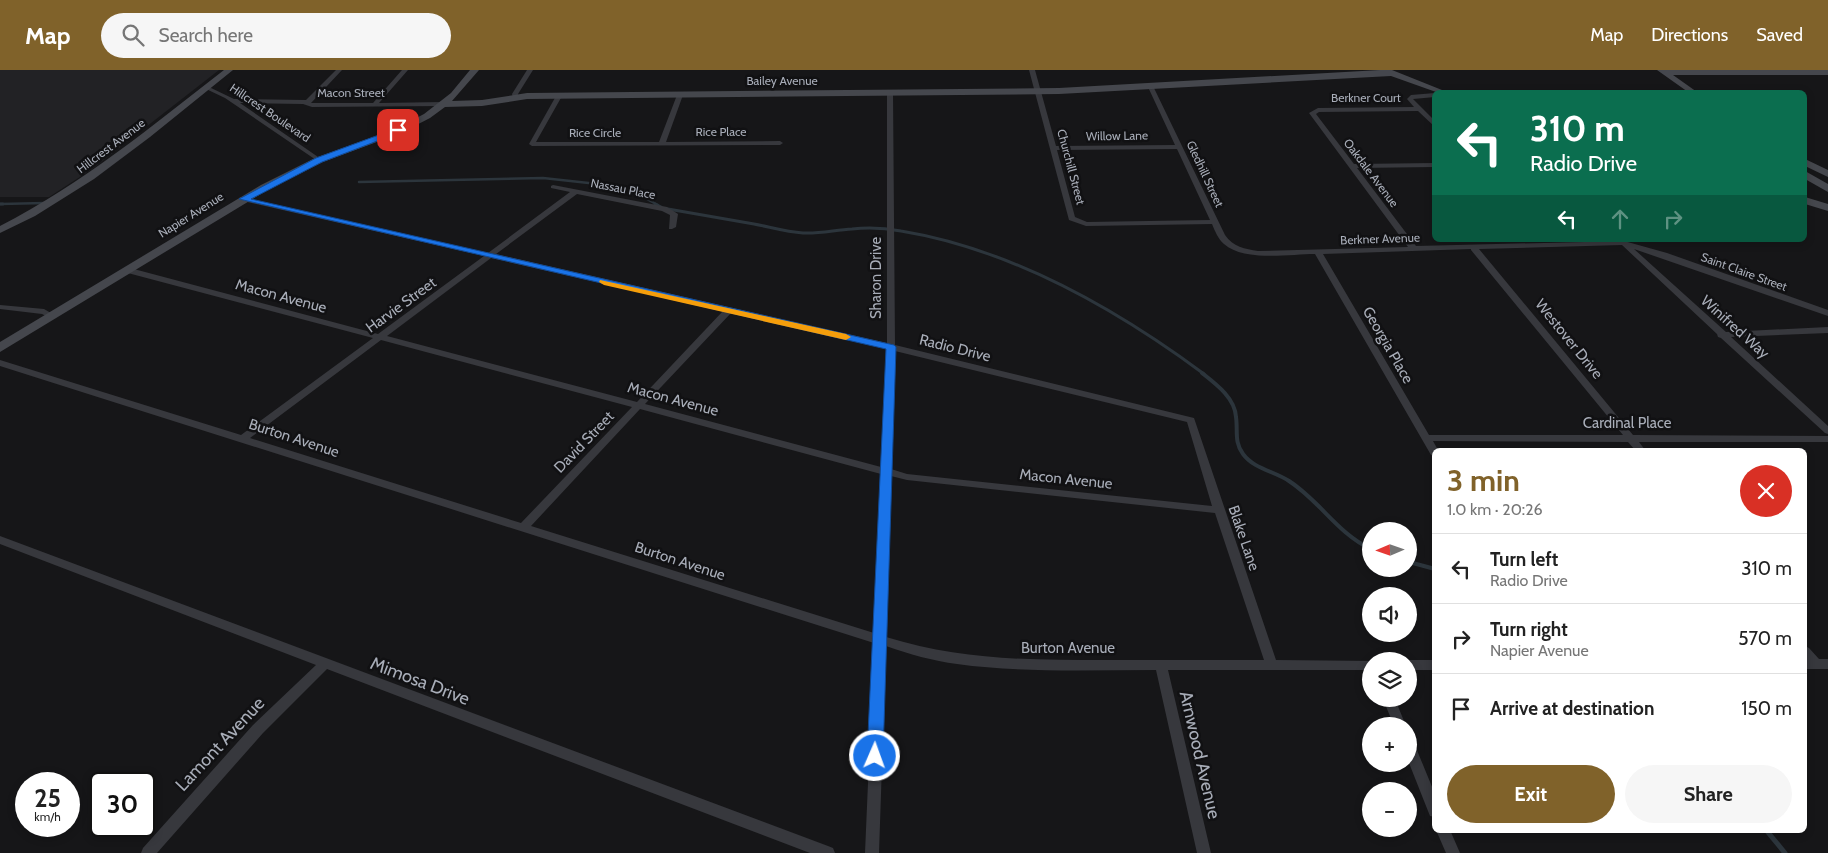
<!DOCTYPE html>
<meta charset="utf-8">
<style>
body{margin:0;font-family:Cabin,sans-serif;background:#f6f6f6;color:#222;height:100vh;display:flex;flex-direction:column;font-size:19px;white-space:nowrap}
*{box-sizing:border-box;margin:0}
p{font-size:16px;color:#767676}
.icon{flex:none;width:28px;height:28px;fill:none;stroke:currentColor;stroke-width:2;stroke-linecap:round;stroke-linejoin:round}
.map{position:relative;flex:1;overflow:hidden}
.panel{position:absolute;left:1432px;top:378px;width:375px;height:385px;display:flex;flex-direction:column;background:#fff;border-radius:8px;box-shadow:0 2px 8px #0003}
.panel>*{flex:none}
.top-card{position:absolute;left:1432px;top:20px;width:375px;height:152px;border-radius:8px;box-shadow:0 2px 8px #0003;background:#0b6e4f;color:#fff;overflow:hidden}
.needle{width:32px;rotate:268deg}
.fabs{position:absolute;left:1362px;top:452px;display:grid;gap:10px}
.fabs a{display:grid;place-items:center;width:55px;height:55px;border-radius:50%;background:#fff;box-shadow:0 2px 8px #0003;font-size:25px}
.speed{position:absolute;left:15px;top:702px;display:flex;gap:10px;font-size:25px;font-weight:700;text-align:center}
.speed>*{display:grid;place-content:center;width:65px;height:65px;border-radius:50%;background:#fff;box-shadow:0 2px 8px #0003;line-height:1}
.speed small{font-size:12px;font-weight:400}
.speed .limit{border:2px solid #111;border-radius:8px;background:#fff;color:#111}
.pin{position:absolute;display:grid;place-items:center;width:42px;height:42px;color:#fff;margin:-21px;border-radius:10px;box-shadow:0 2px 8px #0006}
.me{position:absolute;width:55px;margin:-28px;rotate:2deg;stroke-linejoin:round;filter:drop-shadow(0 0 4px #0008)}
.turn{display:flex;align-items:center;gap:18px;height:105px;padding:0 15px;font-size:22px}
.turn .icon{width:65px;height:65px;stroke-width:2.5}
.turn b{display:block;font-size:35px;line-height:42px}
.lanes{display:flex;align-items:center;height:48px;padding:0 15px;background:#0003;justify-content:center;gap:25px;direction:ltr}
.lanes .off{opacity:.35}
.round{display:grid;place-items:center;flex:none;width:52px;height:52px;border-radius:26px;background:#f6f6f6}
.overview{display:flex;align-items:center;justify-content:space-between;height:85px;padding:0 15px}
h1{font-size:30px;font-weight:700;line-height:38px;color:#80622a}
.action{display:flex;gap:10px;margin-top:auto;padding:10px 15px}
.action a{flex:1;height:58px;border-radius:30px;background:#80622a;color:#fff;font-size:20px;font-weight:700;line-height:58px;text-align:center}
.action a+a{background:#f6f6f6;color:#222}
ul{padding:0;list-style:none}
li{display:flex;align-items:center;gap:15px;height:70px;padding:0 15px;border-top:1px solid #e0e0e0}
li div{flex:1}
li b{display:block;font-size:19px}
li em{font-style:normal}
header{display:flex;align-items:center;gap:30px;box-sizing:border-box;height:70px;padding:0 25px;background:#80622a;color:#fff}
header strong{font-size:24px}
nav{display:flex;gap:28px;margin-inline-start:auto;font-size:18px}
.search{width:350px;height:45px;background:#f6f6f6;display:flex;align-items:center;gap:12px;box-sizing:border-box;padding:0 18px;border-radius:28px;color:#767676;font-size:19px}
.map>svg:first-child{display:block}
.built{fill:#222225}
.lines{fill:none;stroke-linecap:round;stroke-linejoin:round}
.stream-far3{stroke:#2c353c;stroke-width:2.5}
.stream-far2{stroke:#2c353c;stroke-width:3}
.stream-far1{stroke:#2c353c;stroke-width:4}
.stream{stroke:#2c353c;stroke-width:5}
.street{fill:#37383d;fill-rule:evenodd}
.secondary{fill:#45474d;fill-rule:evenodd}
.route{fill:#1a73e8;stroke:#114b97}
.slow{fill:#f59e0b}
.labels{text-anchor:middle;stroke-width:5;stroke-linejoin:round;paint-order:stroke}
.far-street-label{font-size:12px;fill:#a8adb8;stroke:#111113}
.street-label{font-size:15px;fill:#a8adb8;stroke:#111113}
.near-street-label{font-size:18px;fill:#a8adb8;stroke:#111113}
</style>
<header>
<strong>Map</strong>
<div class="search"><svg class="icon" aria-label="search" viewBox="0 0 24 24"><circle cx="10" cy="10" r="6"/><path d="M15 15l6 6"/></svg>Search here</div>
<nav><a>Map</a><a>Directions</a><a>Saved</a></nav>
</header>
<div class="map">
<svg width="1828" height="783" viewBox="0 0 1828 783">
<rect width="100%" height="100%" fill="#161618"/>
<!-- built -->
<path class="built" d="M0,0h219l-127,99 -43,28h-49z"/>
<g class="lines">
<!-- stream-far3 -->
<path class="stream-far3" d="M359,112l184,-4 73,8 14,4 28,15
M0,134l45,-1"/>
<!-- stream-far2 -->
<path class="stream-far2" d="M0,134h3
M655,134l6,3
M668,139c29,5 57,10 86,15 16,3 32,8 49,9 16,1 32,-3 49,-4 16,-2 33,-1 49,2 110,18 214,77 303,143"/>
<!-- stream-far1 -->
<path class="stream-far1" d="M1202,303c14,11 33,25 34,44 2,14 -2,25 7,37 11,15 31,17 46,27 31,20 48,52 82,68
M1409,492l26,7"/>
<!-- stream -->
<path class="stream" d="M1766,760l19,23"/>
<!-- street -->
<path class="street" d="M336,0h6l-31,33h62l29,-33h6l-29,33 65,-1 3,2 -3,2 -132,1 -9,-3 -63,-1 81,56v2l-2,1 -94,-64 -21,-10 5,-1 25,12 72,1z
M527,0h6l-15,24 -1,4h-4l-1,-4z
M1029,0h6l21,76 119,-1 -27,-58 5,-1 72,149c8,12 20,14 33,16l150,-4 -99,-134 9,-5 96,-1 -7,-8 4,-4 24,-2v4l-22,2 22,22v6l-17,-16 -99,1 -3,2 38,50 81,-1v4l-78,1 59,78 208,-5 43,12 161,57v6l-194,-67 92,83 102,-5v6l-97,4 97,89v8l-3,-1 -104,-95 -3,-1 -1,-3 -95,-89 -143,4 154,186 195,1v6h-189l6,8h-10l-7,-8 -195,-1 5,9h-3v6l-4,-1 -116,-201c-25,0 -71,8 -91,-10 -6,-5 -9,-13 -12,-20l-126,2 -17,-6zM1177,79l33,71 -123,2 -12,-5 -18,-67zM1471,179v1l152,185h-194l-106,-181z
M890,21l3,2 2,252 299,73 82,242 99,1h-4v9h-203l43,183h-14l-41,-183c-66,0 -134,3 -199,-6 -24,-3 -48,-10 -71,-18l-7,207h-14l9,-210 -874,-277v-6l241,75 132,-97 -249,-66v-4h6l248,66 106,-78 -241,-55 -4,-2 1,-2 248,56 82,-61 -19,-4v-2l2,-1 114,22 11,7 -2,13 -4,2h-3l1,-14 -8,-4 -85,-17 -81,60 391,89v-250zM491,188l232,53 -86,91 -250,-66zM731,243l156,36 -6,118 -236,-63zM381,270l251,67 -111,116 -271,-85zM895,281l292,71 25,84 -305,-32 -16,-5zM640,339l241,65 -7,159 -343,-107zM891,406l16,4 308,33 49,147c-54,0 -107,0 -160,0 -76,0 -144,0 -218,-23z
M680,23l3,2 -17,47 114,-1 3,2 -3,2 -248,1 -3,-2 27,-48 3,-2 3,2 -26,46h123l18,-47z
M0,235l44,4 12,7 -4,3 -10,-5 -42,-5z
M0,466l828,310 5,2 2,5h-25l-483,-184 -64,64 -106,120h-16l2,-5 110,-123 63,-60 -316,-121z
M1805,576l4,2 10,11h9v10h-23z
M1409,590h26v10h-26v-9h-4z
M1383,629h12l11,27h-12z
M1409,671l5,2 21,51v23l-5,-1 -21,-53z
M1436,760h14l10,23h-14z"/>
<!-- secondary -->
<path class="secondary" d="M224,0h9l-83,67 -56,42 -59,37 -35,17v-7c82,-42 152,-100 224,-156z
M470,0h9l-27,31 30,-1 45,-7 532,-5 321,-18h12l55,22h-11l-45,-16 -332,18 -532,5 -45,7 -37,1 -15,11 -29,15 -78,29 -54,27 -269,163v-10l261,-157 54,-27 80,-29 29,-15 27,-21z
M1657,0h171v5h-155l24,17h-9z
M1805,89l23,11v7l-23,-11z
M1805,101l23,13v8l-23,-13z
M1805,127l23,7v7l-23,-7z"/>
</g>
<!-- route -->
<path class="route" d="M398,58l4,2 -1,2 -79,30 -71,37 643,146 2,2 -13,409 -3,5 -5,2 -5,-2 -3,-5 19,-407 -647,-150 77,-41z"/>
<!-- slow -->
<path class="slow" d="M600,210l246,54 5,3 -5,3 -242,-55 -5,-3z"/>
<g class="labels">
<!-- far-street labels -->
<g class="far-street-label">
<text x="782" y="15">Bailey Avenue</text>
<text x="351" y="27">Macon Street</text>
<text x="1366" y="32">Berkner Court</text>
<text transform="translate(270 43) rotate(34)" y="4">Hillcrest Boulevard</text>
<text x="721" y="66">Rice Place</text>
<text x="595" y="67">Rice Circle</text>
<text transform="translate(1117 66) rotate(-1)" y="4">Willow Lane</text>
<text transform="translate(111 76) rotate(-37)" y="4">Hillcrest Avenue</text>
<text transform="translate(1071 97) rotate(75)" y="4">Churchill Street</text>
<text transform="translate(1371 103) rotate(53)" y="4">Oakdale Avenue</text>
<text transform="translate(1205 104) rotate(65)" y="4">Gledhill Street</text>
<text transform="translate(623 119) rotate(11)" y="4">Nassau Place</text>
<text transform="translate(191 145) rotate(-32)" y="4">Napier Avenue</text>
<text transform="translate(1380 169) rotate(-2)" y="4">Berkner Avenue</text>
<text transform="translate(1744 202) rotate(20)" y="4">Saint Claire Street</text>
</g>
<!-- street labels -->
<g class="street-label">
<text transform="translate(876 208) rotate(-90)" y="5">Sharon Drive</text>
<text transform="translate(281 226) rotate(15)" y="5">Macon Avenue</text>
<text transform="translate(401 235) rotate(-36)" y="5">Harvie Street</text>
<text transform="translate(1735 257) rotate(42)" y="5">Winifred Way</text>
<text transform="translate(1569 269) rotate(51)" y="5">Westover Drive</text>
<text transform="translate(1388 275) rotate(60)" y="5">Georgia Place</text>
<text transform="translate(955 278) rotate(14)" y="5">Radio Drive</text>
<text transform="translate(673 329) rotate(15)" y="5">Macon Avenue</text>
<text x="1627" y="358">Cardinal Place</text>
<text transform="translate(294 368) rotate(18)" y="5">Burton Avenue</text>
<text transform="translate(584 372) rotate(-46)" y="5">David Street</text>
<text transform="translate(1066 409) rotate(6)" y="5">Macon Avenue</text>
<text transform="translate(1244 468) rotate(71)" y="5">Blake Lane</text>
<text transform="translate(680 491) rotate(18)" y="5">Burton Avenue</text>
<text x="1068" y="583">Burton Avenue</text>
</g>
<!-- near-street labels -->
<g class="near-street-label">
<text transform="translate(420 611) rotate(21)" y="6">Mimosa Drive</text>
<text transform="translate(220 674) rotate(-47)" y="6">Lamont Avenue</text>
<text transform="translate(1200 685) rotate(77)" y="6">Arnwood Avenue</text>
</g>
</g>
</svg>
<div class="fabs">
<a><svg class="needle" viewBox="-14 -14 28 28"><path d="M0-13l5 13h-10z" fill="#e53935"/><path d="M0 13l5-13h-10z" fill="#767676"/></svg></a>
<a><svg class="icon" aria-label="sound" viewBox="0 0 24 24"><path d="M4 9h4l5-4v14l-5-4H4zM17 9q2 3 0 6"/></svg></a>
<a><svg class="icon" aria-label="layers" viewBox="0 0 24 24"><path d="M12 4l9 5-9 5-9-5zM3 14l9 5 9-5"/></svg></a>
<a>+</a>
<a>−</a>
</div>
<div class="speed"><div>25<small>km/h</small></div><div class="limit">30</div></div>
<div class="pin" style="left:398px;top:60px;background:#d93025"><svg class="icon" aria-label="arrive" viewBox="0 0 24 24"><path d="M6 21V4h12l-3 4 3 4H6"/></svg></div>
<svg class="me" style="left:875px;top:686px" viewBox="-20 -20 40 40"><circle r="17" fill="#1a73e8" stroke="#fff" stroke-width="3"/><path d="M0-11L8 9 0 5-8 9z" fill="#fff"/></svg>
<div class="top-card">
<div class="turn"><svg class="icon" aria-label="left" viewBox="0 0 24 24"><path d="M17 20v-9H6M10 6l-5 5 5 5"/></svg><div><b>310 m</b>Radio Drive</div></div>
<div class="lanes"><svg class="icon" aria-label="left" viewBox="0 0 24 24"><path d="M17 20v-9H6M10 6l-5 5 5 5"/></svg><svg class="icon off" aria-label="ahead" viewBox="0 0 24 24"><path d="M12 20V5M6 11l6-6 6 6"/></svg><svg class="icon off" aria-label="right" viewBox="0 0 24 24"><path d="M7 20v-9h11M14 6l5 5-5 5"/></svg></div>
</div>
<section class="panel">
<div class="overview"><div><h1>3 min</h1><p>1.0 km · 20:26</p></div><a class="round" style="background:#d93025;color:#fff"><svg class="icon" aria-label="close" viewBox="0 0 24 24"><path d="M6 6l12 12M18 6L6 18"/></svg></a></div>
<ul>
<li><svg class="icon" aria-label="left" viewBox="0 0 24 24"><path d="M17 20v-9H6M10 6l-5 5 5 5"/></svg><div><b>Turn left</b><p>Radio Drive</p></div><em>310 m</em></li>
<li><svg class="icon" aria-label="right" viewBox="0 0 24 24"><path d="M7 20v-9h11M14 6l5 5-5 5"/></svg><div><b>Turn right</b><p>Napier Avenue</p></div><em>570 m</em></li>
<li><svg class="icon" aria-label="arrive" viewBox="0 0 24 24"><path d="M6 21V4h12l-3 4 3 4H6"/></svg><div><b>Arrive at destination</b></div><em>150 m</em></li>
</ul>
<div class="action"><a>Exit</a><a>Share</a></div>
</section>
</div>
